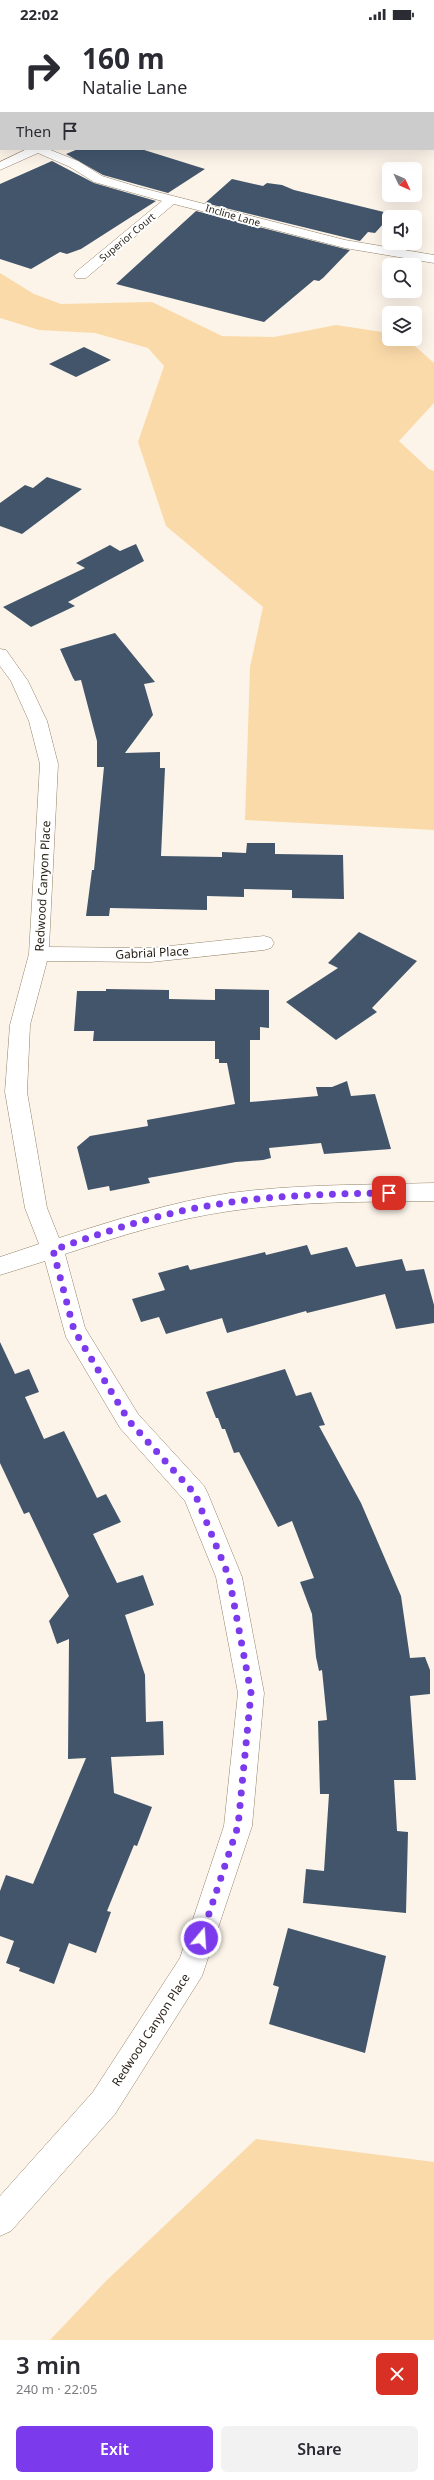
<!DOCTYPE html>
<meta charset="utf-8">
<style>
body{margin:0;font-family:"Noto Sans",sans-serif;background:#f2f2f3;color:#2b2b33;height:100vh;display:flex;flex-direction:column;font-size:15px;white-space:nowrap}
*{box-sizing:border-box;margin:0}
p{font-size:13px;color:#7c7c81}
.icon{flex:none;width:22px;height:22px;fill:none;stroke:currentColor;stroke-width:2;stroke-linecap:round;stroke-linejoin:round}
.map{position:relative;height:2312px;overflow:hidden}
.sheet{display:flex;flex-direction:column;background:#fff;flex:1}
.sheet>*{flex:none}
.top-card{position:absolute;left:0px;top:0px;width:434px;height:122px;box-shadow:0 4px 16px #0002;background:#fff;color:#2b2b33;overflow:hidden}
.needle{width:26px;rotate:134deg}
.buttons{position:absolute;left:382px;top:134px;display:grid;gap:8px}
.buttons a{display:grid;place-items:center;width:40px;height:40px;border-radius:6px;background:#fff;box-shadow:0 4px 16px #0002;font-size:20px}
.pin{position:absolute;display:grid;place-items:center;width:34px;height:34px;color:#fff;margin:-17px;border-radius:8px;box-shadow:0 2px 6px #0006}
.me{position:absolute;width:44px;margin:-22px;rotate:18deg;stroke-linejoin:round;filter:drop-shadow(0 0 3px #0008)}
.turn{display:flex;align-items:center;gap:14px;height:84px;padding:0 16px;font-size:18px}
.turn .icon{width:52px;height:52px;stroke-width:2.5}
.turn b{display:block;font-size:28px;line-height:34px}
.then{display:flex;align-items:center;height:38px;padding:0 16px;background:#0003;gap:8px;font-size:15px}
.round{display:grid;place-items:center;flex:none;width:42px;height:42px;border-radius:6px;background:#f2f2f3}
.overview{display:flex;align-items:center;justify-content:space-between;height:68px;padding:0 16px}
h1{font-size:24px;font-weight:600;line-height:30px}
.action{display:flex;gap:8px;margin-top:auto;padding:8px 16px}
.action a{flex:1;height:46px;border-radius:6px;background:#7c3aed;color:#fff;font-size:16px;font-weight:600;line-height:46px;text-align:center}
.action a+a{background:#f2f2f3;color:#2b2b33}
.status{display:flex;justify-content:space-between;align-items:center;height:28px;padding:0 20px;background:#fff;direction:ltr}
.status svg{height:11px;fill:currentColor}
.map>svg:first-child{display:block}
.green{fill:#fbdaa9}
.building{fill:#42556b}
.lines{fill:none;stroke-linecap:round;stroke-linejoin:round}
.street-casing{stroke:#948369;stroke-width:1}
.street{fill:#fff;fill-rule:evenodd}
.route{stroke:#7c3aed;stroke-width:7;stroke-dasharray:0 12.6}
.labels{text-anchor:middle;stroke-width:4;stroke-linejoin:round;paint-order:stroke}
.far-street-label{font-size:10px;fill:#251e14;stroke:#fff}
.street-label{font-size:12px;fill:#251e14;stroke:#fff}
</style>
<div class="status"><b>22:02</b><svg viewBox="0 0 49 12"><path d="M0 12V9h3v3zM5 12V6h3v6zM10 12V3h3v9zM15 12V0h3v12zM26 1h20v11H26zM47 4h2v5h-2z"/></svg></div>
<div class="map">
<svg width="434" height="2312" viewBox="0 0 434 2312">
<rect width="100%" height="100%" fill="#fcf4e9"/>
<!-- green -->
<path class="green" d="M0,245l34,21 27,10 91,-2 70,34 52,1 62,-12 53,8v6h18l27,24v40l-35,38 30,28 5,2v359l-189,-10 5,-153 13,-60 -97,-81 -28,-84 26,-76 -16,-18 -53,-15 -56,-3 -39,-12z
M256,2111l178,23v178h-384l56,-59z"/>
<!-- building -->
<path class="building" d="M78,121h63l64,20 -37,24 -65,-18 -37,-21z
M52,133l42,22 62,18 -75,48 -14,5 -7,-2 -29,17 -31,-10v-75z
M232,151l31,7 4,-3 15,2 12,5 98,24 -17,19 -7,-1 -8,9 -155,-38z
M196,183l149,38 5,1 -27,28 -4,3 -5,-1 -50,42 -148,-38z
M84,319l27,13 -35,17 -27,-13z
M47,449l35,12 -60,45 -22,-8v-23l25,-18 8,3z
M136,516l8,17 -76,41 7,4 -44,21 -28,-20 82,-39 -9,-5 34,-18 10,6z
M115,605l40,49 -11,2 9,31 -28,38 35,-1v16h5l-4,88 61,1v-5l24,1 1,-10h28v11l68,1 1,44 -52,-1v-8l-48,-1v8l-37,-1v14l-97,-2 -1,8h-23l6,-46h2l10,-103h-7v-26l-16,-61 -6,1 -2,-3 -13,-29z
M359,904l58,29 -45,47 5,4 -41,28 -50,-38 52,-34 -10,-5z
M106,961l63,1v9l46,1v-11l54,1v38l-9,-1v13h-10v62l68,-6 -2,-9h16l15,-6 4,15 24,-2 16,55 -67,5 -3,-11 -52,5 2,10 -8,2 -27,2 -88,16 2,5 -40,8 -1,-5 -21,4 -11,-43 13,-11 58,-10 -1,-6 88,-16 -8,-41h-8v-4h-4v-18h-122l1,-10h-20l3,-40h29z
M307,1217l4,10 36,-8 9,20 46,-8 4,12 18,-2 10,36v18l-38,6 -11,-35 -78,19 -1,-2 -79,22 -5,-15 -56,16 -7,-17 -18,5 -9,-23 33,-9 -7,-17 30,-8 2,5 75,-18 1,3z
M0,1314l15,32 14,-5 10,23 -14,5 19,42 20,-8 33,67 9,-4 15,28 -28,12 24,49 26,-8 11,30 -29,10 20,60 1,47 17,-1 1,34 -53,2 3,36 38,14 -15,39 -3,-1 -27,66 4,1 -15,41 -27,-10 -15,41 -35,-13 1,-3 -14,-5 8,-22 -14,-5v-45l6,-16 27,9 53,-126 -18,1 1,-120 -12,5 -8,-23 20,-25 -40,-84 -5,2 -24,-51z
M285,1341l11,27 15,-4 14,33 -6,1 42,77 40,93 9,62 15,-1 5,13v24l-20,2 6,84h-22l3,51 11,1 -2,81 -103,-10 3,-34 18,2 5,-77h-9l-2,-73 9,-1 -5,-50 -3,1 -3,-14 -4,-43 -12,-32 14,-4 -22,-57 -14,6 -39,-75 -5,1 -9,-24h-3l-4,-11h-2l-10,-26z
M288,1900l98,28 -21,97 -96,-29 10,-37 -6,-2z"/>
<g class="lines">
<!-- street casing -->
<g class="street-casing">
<path id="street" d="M169,0h11v1h-11z
M433,90h1v7h-1z
M0,103h1v8h-1z
M27,121h21l30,12 24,15 36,11 207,53 89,15v8l-89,-15 -171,-44 -88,74h-10l-2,-3 2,-3 86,-71 -68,-19 -24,-15 -32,-14 -38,17v-8z
M0,621l6,1 22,31 19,40 11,43 -9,183 102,1 113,-12 7,2 3,5 -3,5 -7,2 -113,12 -104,-1 -17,64 -3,67 20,116 12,30c56,-18 113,-36 171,-45 68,-9 136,-8 204,-10v18c-68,1 -136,0 -204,10 -56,8 -111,25 -165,43l20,74 53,86 66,72 4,8 34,83 22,116 -12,133 -50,150 -87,138 -104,117 -11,5v-40l93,-104 87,-134 44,-132 14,-133 -22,-116 -31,-76 -65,-73 -54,-91 -21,-76 -45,14v-18l39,-13 -14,-36 -20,-116 5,-67 19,-71 11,-190 -11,-43 -18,-40 -11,-15z"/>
</g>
<!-- street -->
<use href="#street" class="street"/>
</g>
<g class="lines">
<!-- route -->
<path class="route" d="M201,1910l37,-112 13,-133 -22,-116 -34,-83 -66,-73 -55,-91 -21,-80c49,-17 98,-34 149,-43 62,-12 124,-13 187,-14"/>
</g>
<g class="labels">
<!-- far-street labels -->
<g class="far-street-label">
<text transform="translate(233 187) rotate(16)" y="4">Incline Lane</text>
<text transform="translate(127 209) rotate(-40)" y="4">Superior Court</text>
</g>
<!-- street labels -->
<g class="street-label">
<text transform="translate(43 858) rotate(-87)" y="4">Redwood Canyon Place</text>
<text transform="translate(152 925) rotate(-3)" y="4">Gabrial Place</text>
<text transform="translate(151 2002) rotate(-57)" y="4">Redwood Canyon Place</text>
</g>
</g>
</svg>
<div class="buttons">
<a><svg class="needle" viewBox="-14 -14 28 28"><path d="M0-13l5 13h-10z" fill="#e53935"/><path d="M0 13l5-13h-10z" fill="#7c7c81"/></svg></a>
<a><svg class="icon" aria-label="sound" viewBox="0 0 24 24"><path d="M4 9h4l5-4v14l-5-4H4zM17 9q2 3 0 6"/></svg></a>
<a><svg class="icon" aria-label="search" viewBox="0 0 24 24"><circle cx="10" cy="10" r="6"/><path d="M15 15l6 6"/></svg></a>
<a><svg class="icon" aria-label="layers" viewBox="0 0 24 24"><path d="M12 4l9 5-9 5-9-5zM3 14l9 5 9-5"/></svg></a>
</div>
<div class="pin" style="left:389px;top:1165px;background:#d93025"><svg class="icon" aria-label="arrive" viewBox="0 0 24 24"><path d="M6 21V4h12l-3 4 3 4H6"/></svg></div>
<svg class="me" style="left:201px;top:1910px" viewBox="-20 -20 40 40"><circle r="17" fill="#7c3aed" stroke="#fff" stroke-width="3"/><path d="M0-11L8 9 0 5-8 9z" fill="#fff"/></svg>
<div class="top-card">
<div class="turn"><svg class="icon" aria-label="right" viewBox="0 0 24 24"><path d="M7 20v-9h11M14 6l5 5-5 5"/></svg><div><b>160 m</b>Natalie Lane</div></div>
<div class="then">Then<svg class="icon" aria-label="arrive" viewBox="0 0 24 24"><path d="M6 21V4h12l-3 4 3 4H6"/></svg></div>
</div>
</div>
<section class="sheet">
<div class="overview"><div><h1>3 min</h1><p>240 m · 22:05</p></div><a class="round" style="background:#d93025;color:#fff"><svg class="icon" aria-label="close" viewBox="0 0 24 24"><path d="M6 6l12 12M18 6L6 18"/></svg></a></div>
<div class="action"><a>Exit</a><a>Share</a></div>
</section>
